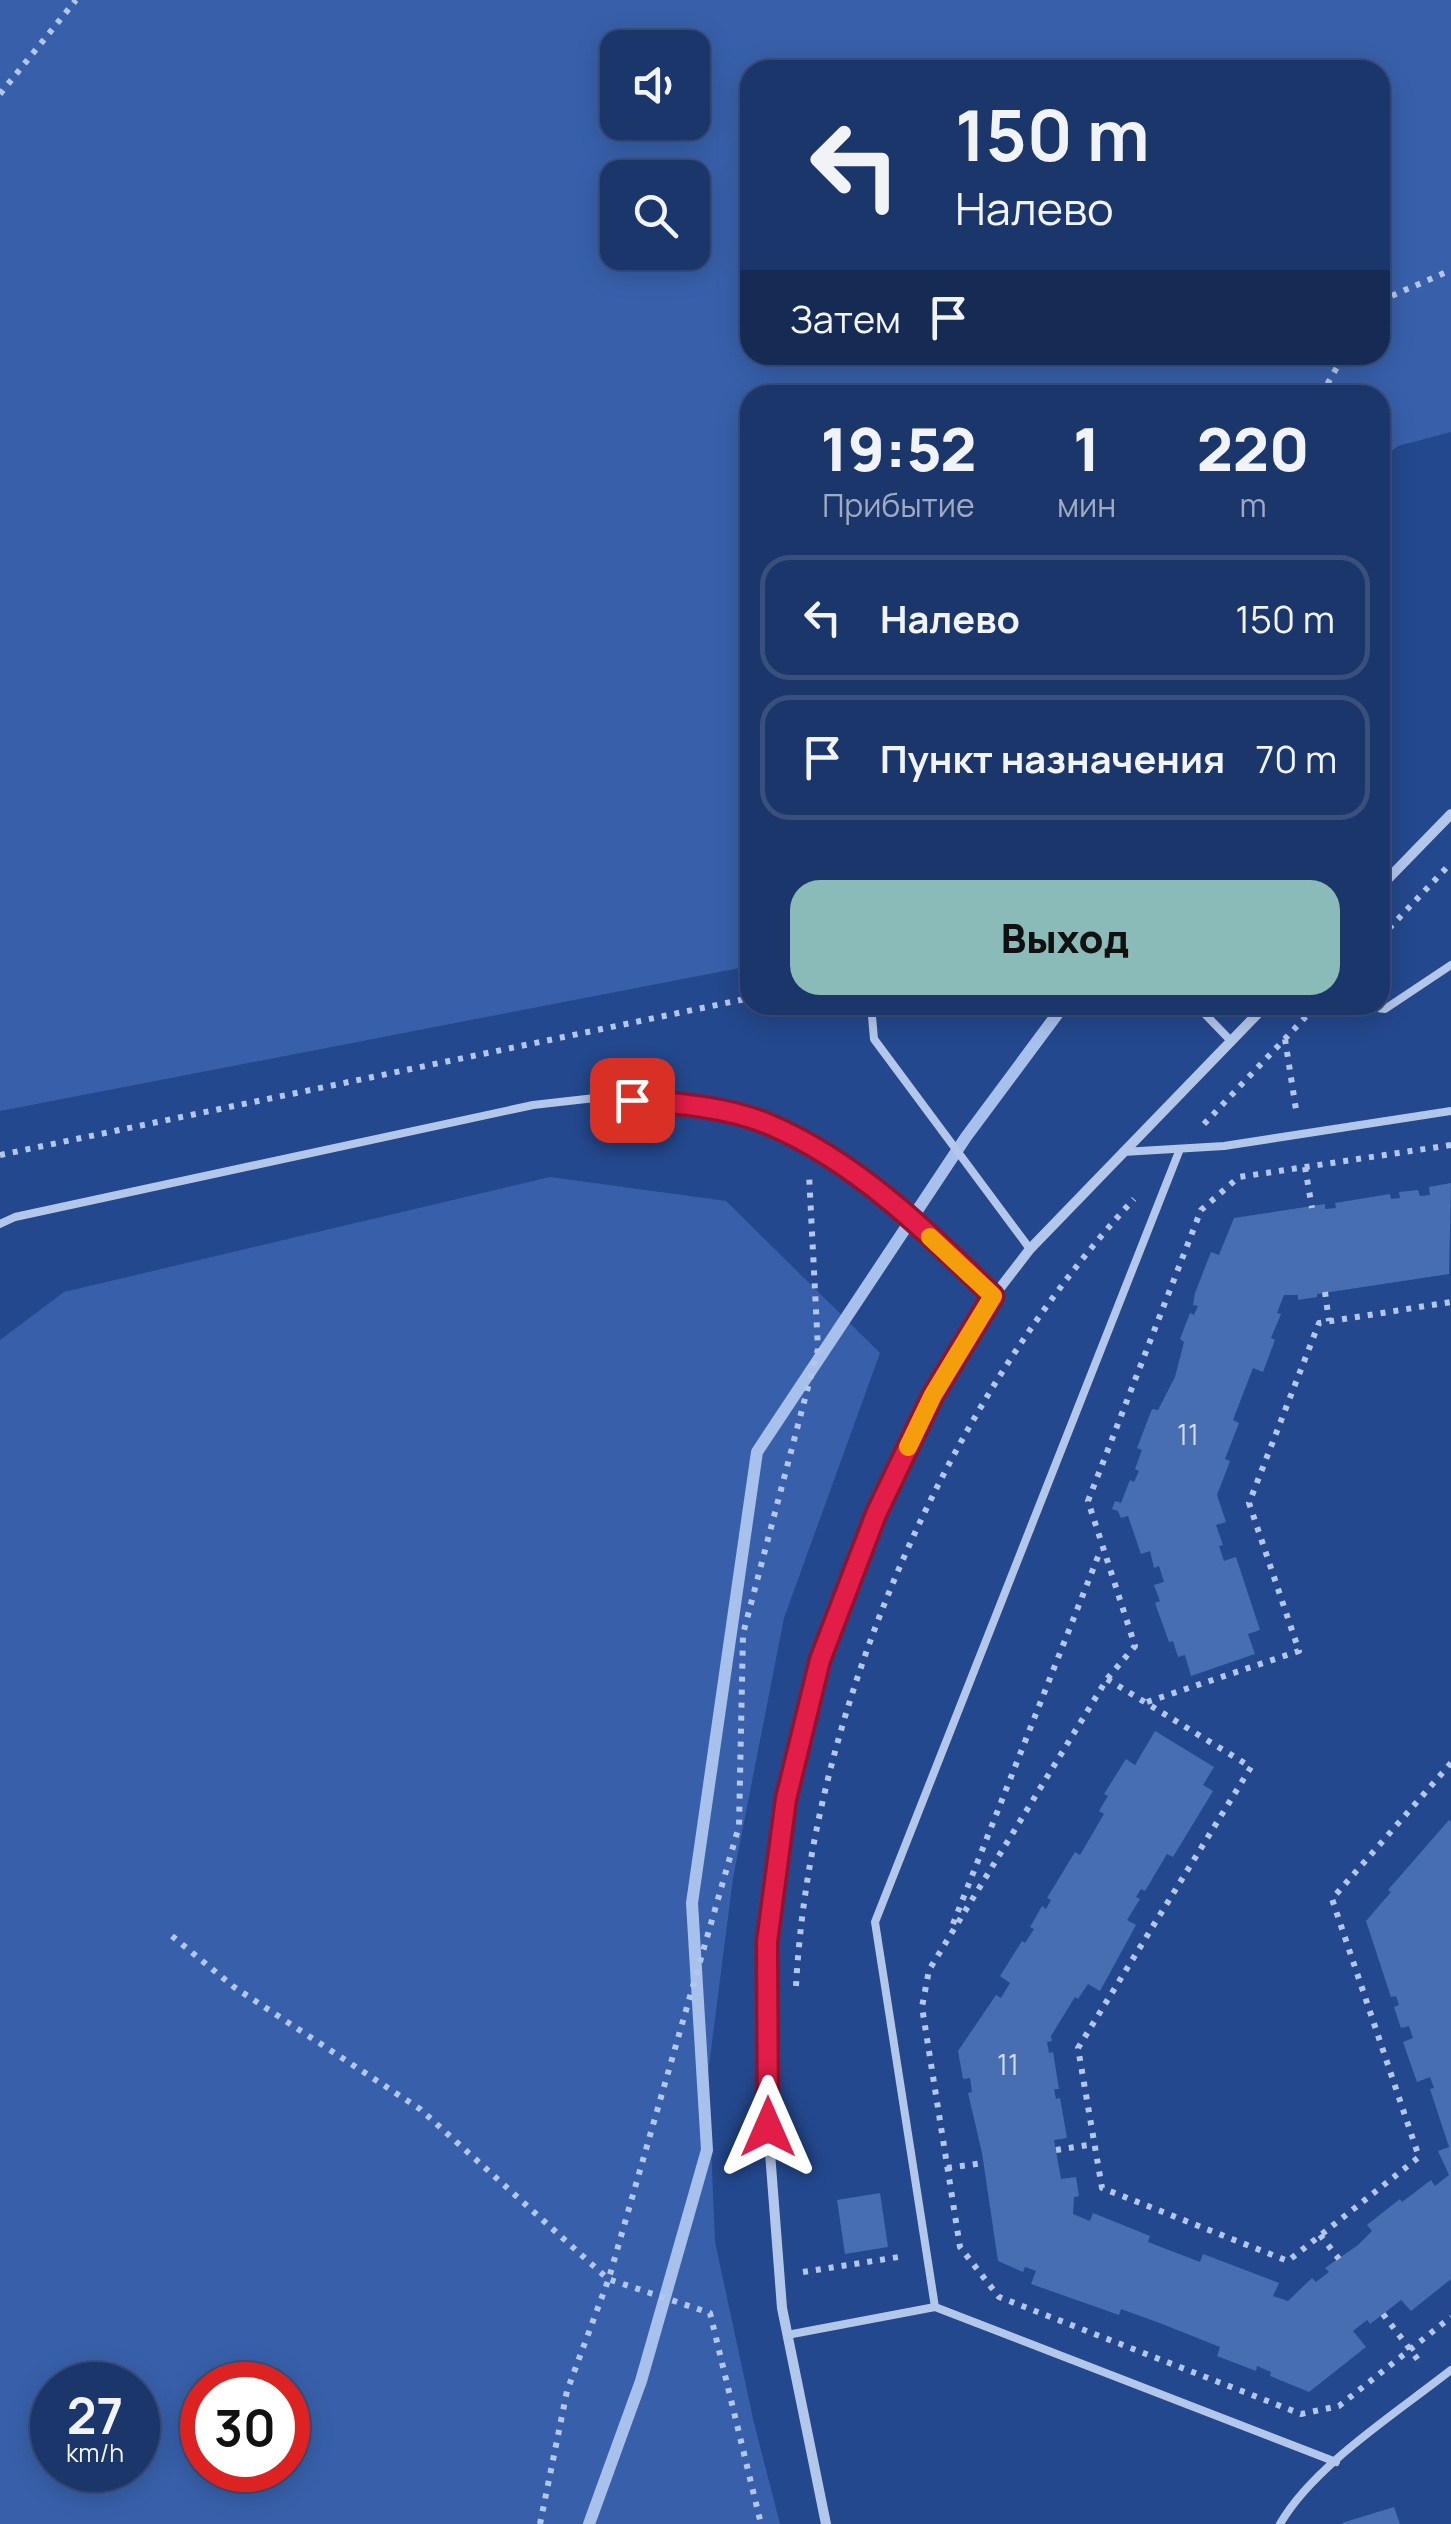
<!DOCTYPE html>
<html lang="ru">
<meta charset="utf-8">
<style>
body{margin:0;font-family:Manrope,sans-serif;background:#243e70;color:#f1f3f6;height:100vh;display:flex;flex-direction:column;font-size:38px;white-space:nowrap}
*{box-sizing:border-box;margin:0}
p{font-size:32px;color:#a0abc1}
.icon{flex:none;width:55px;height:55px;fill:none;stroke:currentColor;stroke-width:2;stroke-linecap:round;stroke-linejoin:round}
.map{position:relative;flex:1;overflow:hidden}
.sheet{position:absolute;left:740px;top:385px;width:650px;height:630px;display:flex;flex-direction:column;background:#1b366a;border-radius:30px;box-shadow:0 5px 25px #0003,0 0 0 2px #39507e}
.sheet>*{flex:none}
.banner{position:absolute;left:740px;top:60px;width:650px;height:305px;border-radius:30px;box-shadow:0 5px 25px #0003,0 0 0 2px #39507e;background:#1b366a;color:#f1f3f6;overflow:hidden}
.tools{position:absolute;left:600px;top:30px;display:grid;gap:20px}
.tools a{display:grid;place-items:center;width:110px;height:110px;border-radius:20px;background:#1b366a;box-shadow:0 5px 25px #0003,0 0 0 2px #39507e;font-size:50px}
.speed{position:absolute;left:30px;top:2362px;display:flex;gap:20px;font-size:50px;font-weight:700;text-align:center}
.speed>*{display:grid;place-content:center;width:130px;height:130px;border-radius:50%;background:#1b366a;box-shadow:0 5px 25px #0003,0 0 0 2px #39507e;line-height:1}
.speed small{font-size:25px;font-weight:400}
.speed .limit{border:15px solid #d22;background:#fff;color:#111}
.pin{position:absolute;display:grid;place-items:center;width:85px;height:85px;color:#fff;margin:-42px;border-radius:20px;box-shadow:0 5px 15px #0006}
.me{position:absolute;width:110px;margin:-55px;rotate:0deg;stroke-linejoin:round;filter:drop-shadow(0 0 8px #0008)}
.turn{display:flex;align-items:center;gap:35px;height:210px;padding:0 50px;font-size:45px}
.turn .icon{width:130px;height:130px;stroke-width:2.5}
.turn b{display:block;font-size:70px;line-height:85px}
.then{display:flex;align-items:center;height:95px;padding:0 50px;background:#0003;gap:20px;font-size:38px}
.eta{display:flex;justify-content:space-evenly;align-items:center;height:170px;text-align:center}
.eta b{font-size:60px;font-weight:800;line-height:70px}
.action{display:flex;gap:20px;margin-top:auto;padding:20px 50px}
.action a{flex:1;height:115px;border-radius:30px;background:#8bbbb9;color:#111;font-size:40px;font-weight:800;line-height:115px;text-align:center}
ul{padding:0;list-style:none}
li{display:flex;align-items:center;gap:30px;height:125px;margin:0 20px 15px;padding:0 30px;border:5px solid #39507e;border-radius:30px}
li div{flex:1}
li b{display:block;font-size:38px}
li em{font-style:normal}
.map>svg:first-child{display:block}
.green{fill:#3860aa;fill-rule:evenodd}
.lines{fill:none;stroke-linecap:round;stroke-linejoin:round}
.stream{stroke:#a8c1ec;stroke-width:12}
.building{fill:#486eb2}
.path{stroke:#b3c7eb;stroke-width:6;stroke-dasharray:5 8;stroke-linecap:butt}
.service{stroke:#b3c7eb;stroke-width:8}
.minor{stroke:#b3c7eb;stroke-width:10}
.route-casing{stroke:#92132f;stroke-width:25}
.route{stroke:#e11d48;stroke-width:18}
.slow{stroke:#f59e0b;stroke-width:18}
.labels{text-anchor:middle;stroke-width:8;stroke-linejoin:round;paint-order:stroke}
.number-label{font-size:28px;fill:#d1dbec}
</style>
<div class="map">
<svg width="1451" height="2524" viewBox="0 0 1451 2524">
<rect width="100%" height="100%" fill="#24488d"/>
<!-- green -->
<path class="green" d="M0,0h1451v432l-53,14 -18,14v-65h-630v571l-750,145zM618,48h74v74h-74zM750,70h630v285h-630zM618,178h74v74h-74z
M550,1177l176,24 154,152 -96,265 -51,260 -25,195 7,169 39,181 26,101h-780v-1184l64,-48zM52,2385h86v85h-86zM202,2385h86v85h-86z"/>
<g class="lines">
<!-- stream -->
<path class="stream" d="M589,2524l52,-143 66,-231 -15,-247 65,-451 209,-315 98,-132"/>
</g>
<!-- building -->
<path class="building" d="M1451,1183l-2,91 -132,20v3l-19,3v-5h-14l-7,18 4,1 -10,24 4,2 -12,32 -10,-4 -20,52 6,3 -14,36 5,2 -13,34 9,27 -10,3 7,20 -4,1 5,15 12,-4 24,73 -12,4 7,20 -64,22 -6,-21 -7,2 -5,-16 -4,1 -14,-39 5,-2 -6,-16 10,-3 -5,-16 -5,2 -4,-17 -9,3 -13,-38 -7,2 -3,-7 -6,-2 3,-8 6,2 9,-23 4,2 5,-11 -4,-2 7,-19 -5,-2 15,-39 6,1 17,-33 9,-35 -4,-3 10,-26 4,2 4,-9 -5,-1 2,-12 16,-41 8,3 15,-37 91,-14v5l11,-1 -1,-5 55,-9 1,5 9,-1 -1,-6 19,-2 2,6 10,-1 -1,-8z
M1155,1731l59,36 -11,18 10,6 -40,66 -6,-3 -22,37 -4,-2 -5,8 4,2 -13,21 9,5 -36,66 -12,-7 -10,15 -3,-2 -24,39 1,5 -5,1 2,11 4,-1 6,37h-5l2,10 4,-1 7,40 -13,2 7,39 15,-2 3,19 -5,1 -1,17 17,7 3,-8 57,23 -2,6 52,20 3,-8 76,29 -6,13 15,5 24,-23 4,4 13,-10 -4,-4 33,-23 14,-14 -5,-6 33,-26 2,3 29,-22 4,6 14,-11 -11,-24 11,-4 -19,-58 4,-1 -4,-11 -13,5 -14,-40 10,-4 -4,-12 -8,2 -7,-21 5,-2 -3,-9 -5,1 -25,-76 25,-29 -3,-2 61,-70 2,2v457l-40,32 -10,-11 -31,24 -3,-4 -14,11 13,16 -57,45 -39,-16 1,-4 -14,-6 -1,5 -39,-15 3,-9 -63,-25 -36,-13 -2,6 -88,-31 5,-13 -11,-4 -2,5 -25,-11 -16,-108 -14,-60 4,-1 -2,-14 -7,1 -5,-28 38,-56 5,3 9,-15 -10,-7 22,-35 3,2 9,-14 -4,-2 12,-21 4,3 5,-9 -4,-2 28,-46 5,3 24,-41 -5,-3 9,-15 -4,-2 22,-35 9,6z
M880,2193l8,54 -43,7 -8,-54z
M1394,2507l6,17h-57l-1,-1z"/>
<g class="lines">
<!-- path -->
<path class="path" d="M0,94l76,-94
M1380,301l71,-31
M1321,395l23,-40
M1380,938l71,-75
M1285,1039l12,77
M1204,1124l113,-119
M1451,1145l-212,32 -38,33 -113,291 47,145 -28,33 -178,291 -7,37 38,240 39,50 302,117 38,-8 112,-89
M0,1155l750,-157
M1305,1167l7,41
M1325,1292l4,29
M1107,1679l144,88 -173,281 24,140 186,73 131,-104 -87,-258 119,-136
M1147,1702l152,-51 -50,-148 70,-180 132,-21
M953,1924l148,-375
M172,1936l62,51 186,122 188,170 102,34 51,211
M796,1986c15,-275 151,-585 338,-787
M1056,2150l38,-6
M947,2168l36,-5
M1320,2235l19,24
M803,2272l102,-16
M1383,2314l39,51
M540,2524l27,-133 42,-113 130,-452 4,-192 75,-285 -9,-175"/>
<!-- service -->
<path class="service" d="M871,1005l3,34 156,210
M1355,1005l30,4 66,-44
M1201,1010l30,31
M1123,1152l101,-6 227,-35
M0,1224l15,-7 518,-112 71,-8 85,7 78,20 80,44 99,82 47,47
M935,2307l-60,-385 305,-773
M787,2335l148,-28 401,155
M1280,2524c33,-58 118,-112 171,-154"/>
<!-- minor -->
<path class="minor" d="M1380,887l71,-73
M826,2524l-44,-216 -14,-181 -1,-185 19,-143 34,-139 57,-146 56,-119 60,-98 37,-48 236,-244"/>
</g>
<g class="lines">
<!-- route casing -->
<g class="route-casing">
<path id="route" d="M632,1100c45,3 95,7 136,24 86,36 160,108 225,172l-60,99 -57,119 -56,146 -34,139 -19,143 1,185"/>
</g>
<!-- route -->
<use href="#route" class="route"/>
<!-- slow -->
<path class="slow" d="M908,1447l25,-52 60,-99 -63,-59"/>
</g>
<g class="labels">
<!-- number labels -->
<g class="number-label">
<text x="1188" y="1445">11</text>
<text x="1008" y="2075">11</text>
</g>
</g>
</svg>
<div class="tools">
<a><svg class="icon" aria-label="sound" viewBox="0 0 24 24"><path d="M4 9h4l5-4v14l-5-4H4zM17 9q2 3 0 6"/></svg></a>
<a><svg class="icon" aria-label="search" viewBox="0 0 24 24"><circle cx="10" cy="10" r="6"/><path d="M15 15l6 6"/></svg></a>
</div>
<div class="speed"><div>27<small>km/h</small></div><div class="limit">30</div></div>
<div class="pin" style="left:632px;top:1100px;background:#d93025"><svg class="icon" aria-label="arrive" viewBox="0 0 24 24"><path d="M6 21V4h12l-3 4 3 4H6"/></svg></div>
<svg class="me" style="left:768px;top:2127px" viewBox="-20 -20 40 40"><path d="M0-17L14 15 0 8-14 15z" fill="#e11d48" stroke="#fff" stroke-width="4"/></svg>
<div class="banner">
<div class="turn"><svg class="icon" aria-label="left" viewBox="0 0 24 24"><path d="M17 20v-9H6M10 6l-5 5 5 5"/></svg><div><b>150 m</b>Налево</div></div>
<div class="then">Затем<svg class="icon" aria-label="arrive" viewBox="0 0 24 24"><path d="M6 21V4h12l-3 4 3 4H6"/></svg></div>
</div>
<section class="sheet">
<div class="eta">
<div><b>19:52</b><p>Прибытие</p></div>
<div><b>1</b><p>мин</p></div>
<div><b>220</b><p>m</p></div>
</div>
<ul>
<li><svg class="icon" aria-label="left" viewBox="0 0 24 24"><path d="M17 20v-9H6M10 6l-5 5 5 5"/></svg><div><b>Налево</b></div><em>150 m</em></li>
<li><svg class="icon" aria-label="arrive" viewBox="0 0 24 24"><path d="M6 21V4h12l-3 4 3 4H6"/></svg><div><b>Пункт назначения</b></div><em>70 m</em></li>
</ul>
<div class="action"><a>Выход</a></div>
</section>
</div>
